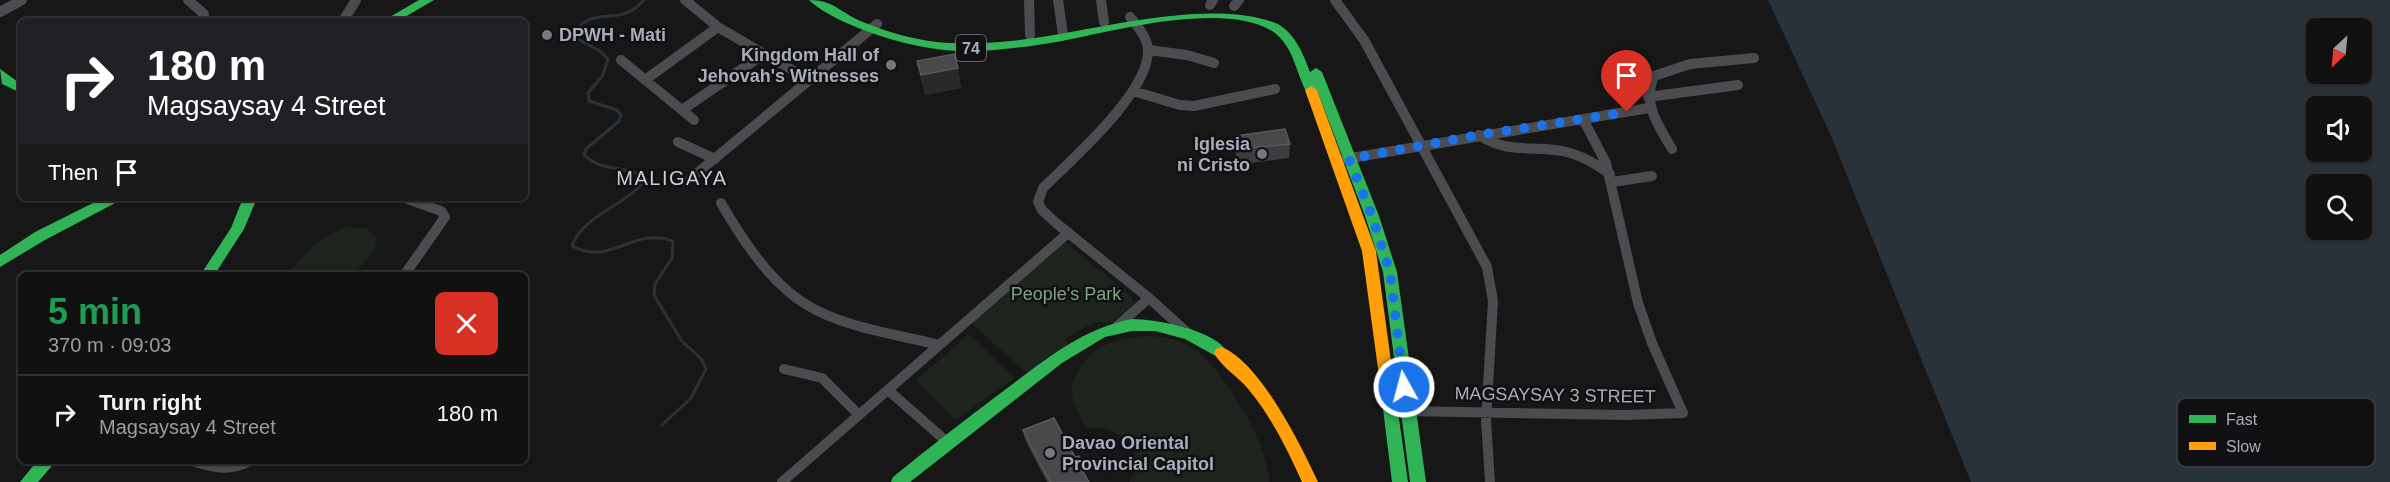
<!DOCTYPE html>
<meta charset="utf-8">
<style>
body{margin:0;font-family:Helvetica,sans-serif;background:#1a1a1a;color:#f1f3f6;height:100vh;display:flex;flex-direction:column;font-size:22px;white-space:nowrap}
*{box-sizing:border-box;margin:0}
p{font-size:20px;color:#9c9d9f}
.icon{flex:none;width:33px;height:33px;fill:none;stroke:currentColor;stroke-width:2;stroke-linecap:round;stroke-linejoin:round}
.map{position:relative;flex:1;overflow:hidden}
.details{position:absolute;left:18px;top:272px;width:510px;height:192px;display:flex;flex-direction:column;background:#111;border-radius:9px;box-shadow:0 2px 4px #0004,0 0 0 2px #303131}
.details>*{flex:none}
.hud{position:absolute;left:18px;top:18px;width:510px;height:183px;border-radius:9px;box-shadow:0 2px 4px #0004,0 0 0 2px #303131;background:#202124;color:#fff;overflow:hidden}
.needle{width:39px;rotate:206deg}
.buttons{position:absolute;left:2306px;top:18px;display:grid;gap:12px}
.buttons a{display:grid;place-items:center;width:66px;height:66px;border-radius:9px;background:#111;box-shadow:0 2px 4px #0004,0 0 0 2px #303131;font-size:30px}
.pin{position:absolute;display:grid;place-items:center;width:51px;height:51px;color:#fff;margin:-62px -26px;border-radius:50% 50% 50% 0;rotate:-45deg;box-shadow:0 0 6px #0007}
.pin .icon{rotate:45deg}
.me{position:absolute;width:66px;margin:-33px;rotate:353deg;stroke-linejoin:round;filter:drop-shadow(0 0 4px #0008)}
.turn{display:flex;align-items:center;gap:21px;height:126px;padding:0 30px;font-size:27px}
.turn .icon{width:78px;height:78px;stroke-width:2.5}
.turn b{display:block;font-size:42px;line-height:51px}
.then{display:flex;align-items:center;height:57px;padding:0 30px;background:#0003;gap:12px;font-size:22px}
.round{display:grid;place-items:center;flex:none;width:63px;height:63px;border-radius:9px;background:#1a1a1a}
.overview{display:flex;align-items:center;justify-content:space-between;height:102px;padding:0 30px}
h1{font-size:36px;font-weight:600;line-height:45px;color:#1e9e55}
ul{padding:0;list-style:none}
li{display:flex;align-items:center;gap:18px;height:78px;padding:0 30px;border-top:2px solid #303131}
li div{flex:1}
li b{display:block;font-size:22px}
li em{font-style:normal}
.map>svg:first-child{display:block}
.green{fill:#1d241e}
.water{fill:#2a3239;fill-rule:evenodd}
.lines{fill:none;stroke-linecap:round;stroke-linejoin:round}
.stream{stroke:#2a3239;stroke-width:3}
.street{stroke:#4b4c50;stroke-width:10}
.fast{fill:#30b455;fill-rule:evenodd}
.slow{fill:#ff9f0a;fill-rule:evenodd}
.wall{fill:#3d3d3f}
.shaded-wall{fill:#29292a}
.building{fill:#49494c;stroke:#58595d;stroke-width:1.5}
.route{stroke:#1a73e8;stroke-width:10;stroke-dasharray:0 18}
.poi-dot{fill:#757880;stroke:#111113;stroke-width:2}
.labels{text-anchor:middle;stroke-width:5;stroke-linejoin:round;paint-order:stroke}
.shield{fill:#111113;stroke:#7b7e86;stroke-width:1.5}
.shield-label{font-size:16px;font-weight:bold;fill:#a8adb8}
.poi-label{font-size:18px;font-weight:bold;fill:#a8adb8;stroke:#111113;text-anchor:start}
.park-label{font-size:18px;fill:#7fa381;stroke:#111113}
.street-label{font-size:18px;fill:#a8adb8;stroke:#111113}
.neighbourhood-label{font-size:20px;letter-spacing:1.5px;fill:#c9ccd4;stroke:#111113}
.key{fill:#111113;stroke:#3e4045;stroke-width:1.5}
.key-label{font-size:16px;fill:#a8adb8}
</style>
<div class="map">
<svg width="2390" height="482" viewBox="0 0 2390 482">
<rect width="100%" height="100%" fill="#171717"/>
<!-- green -->
<path class="green" d="M347,227l19,1 11,9 -3,14 -20,23h-67c18,-19 33,-39 60,-47z
M1065,242l66,54 3,8 -22,18h-17l-29,16 1,9 -40,26 -56,-50z
M969,334l46,44 -60,42 -39,-40z
M1146,336c17,0 33,3 48,13 28,17 77,100 75,133h-140c21,-29 -11,-60 -41,-53 -7,-10 -16,-25 -16,-38 -1,-8 4,-15 7,-21 15,-26 40,-32 67,-34z"/>
<!-- water -->
<path class="water" d="M1768,0h622v482h-419l-140,-346zM2316,28h45v46h-45zM2316,106h45v46h-45zM2316,184h45v46h-45z"/>
<g class="lines">
<!-- stream -->
<path class="stream" d="M644,0c-25,29 -47,4 -69,31l3,8 22,12 8,8 -5,16 -15,18 1,8 28,9 4,5 -2,6 -33,28 -2,6c17,17 42,10 62,23 -19,29 -62,35 -74,68 40,21 60,-20 101,-5l-1,17 -17,26 -1,11 27,45 21,20 4,9 -15,29 -29,27"/>
<!-- street -->
<path class="street" d="M188,0l16,14
M685,0l33,27 46,27
M1029,0l1,35
M1058,0l5,35
M1101,0l3,22
M1335,0l29,40 123,227 6,34 -7,119 4,62
M1210,5l3,-5
M1234,6l5,-6
M0,12l22,-12
M1130,17c7,9 17,20 18,32 2,43 -76,110 -105,139l-5,14 4,8 14,13 93,75 41,37
M343,21l13,-21
M1148,50l39,5 27,8
M621,60l73,60
M645,80l73,-53
M1133,91l47,14 14,1 81,-17
M1648,97l90,-12
M682,110l82,-56 46,26
M1479,135c28,18 46,11 76,15 21,2 38,12 55,24
M678,142l37,17
M1672,149c-14,-24 -30,-45 -18,-73l36,-12 64,-6
M1345,159l304,-51
M690,179l187,-155
M1612,182l40,-6
M405,198l36,13 4,6 -40,57
M721,203c21,36 49,80 86,102 38,23 89,29 132,40
M1115,328l34,-30
M784,369l38,9 37,37
M888,390l58,51
M1406,411l220,4 57,-2 -31,-70 -14,-40 -32,-140 -23,-44
M189,460c22,7 41,13 62,0
M782,482l286,-249"/>
<!-- fast -->
<path class="fast" d="M419,0h15l-36,21h-15z
M809,0c25,0 33,14 54,22 24,10 49,17 74,20 41,4 83,-1 123,-8 62,-11 161,-34 218,-10 17,10 25,29 32,48l6,-4 6,4 57,144 18,56 29,210h-16l-27,-210 -18,-56 -48,-126 -6,4 -4,-1c-11,-20 -13,-45 -32,-60 -46,-33 -158,-3 -213,8 -27,5 -54,8 -81,10 -38,2 -76,-6 -112,-19 -17,-6 -47,-19 -60,-32z
M0,69l21,15v9l-19,-9z
M103,198h18l-2,3 -74,39 -45,27v-12l35,-23z
M243,198h14l-13,31 -29,45h-14l30,-46z
M1132,319c24,0 84,11 96,34l-2,4 -5,2 -36,-20 -30,-8h-23l-27,6 -43,26 -152,119h-19l2,-5c35,-29 72,-57 109,-85 41,-30 78,-63 130,-73z
M1386,370l5,2 2,4 15,106h-16l-13,-106 2,-4z
M38,460h19l-19,22h-18z"/>
<!-- slow -->
<path class="slow" d="M1311,86l6,4 59,161 17,125 -2,4 -5,2 -5,-2 -2,-4 -17,-125 -57,-161z
M1221,347c38,13 81,100 97,135h-16c-15,-33 -30,-64 -53,-92 -10,-13 -28,-23 -35,-37l2,-4z"/>
</g>
<!-- wall -->
<path class="wall" d="M917,61l41,7 3,20 -36,7z
M1235,136l55,8 -1,14 -39,5 -1,-3 -11,2 -3,-11z
M1023,430l52,27 14,25h-42l-22,-42z"/>
<!-- shaded-wall -->
<path class="shaded-wall" d="M958,68l3,20 -36,7 -4,-20z"/>
<!-- building -->
<path class="building" d="M954,54l4,14 -37,7 -4,-14z
M1285,129l5,15 -40,4v-2l-12,1 -3,-11z
M1054,418l21,39 4,-1 6,11 -4,1 8,14h-39l-27,-52z"/>
<g class="lines">
<!-- route -->
<path class="route" d="M1404,387l-14,-115 -18,-56 -23,-57 130,-24 148,-23"/>
</g>
<!-- markers -->
<g class="poi-dot">
<circle cx="547" cy="35" r="6"/>
<circle cx="891" cy="65" r="6"/>
<circle cx="1262" cy="154" r="6"/>
<circle cx="1050" cy="453" r="6"/>
</g>
<g class="labels">
<!-- shield labels -->
<rect class="shield" x="956" y="35" width="30" height="26" rx="4.5"/>
<g class="shield-label">
<text x="971" y="54">74</text>
</g>
<!-- poi labels -->
<g class="poi-label">
<text x="559" y="41">DPWH - Mati</text>
<text x="879" y="61" text-anchor="end">Kingdom Hall of<tspan x="879" dy="21">Jehovah's Witnesses</tspan></text>
<text x="1250" y="150" text-anchor="end">Iglesia<tspan x="1250" dy="21">ni Cristo</tspan></text>
<text x="1062" y="449">Davao Oriental<tspan x="1062" dy="21">Provincial Capitol</tspan></text>
</g>
<!-- park labels -->
<g class="park-label">
<text x="1066" y="300">People's Park</text>
</g>
<!-- street labels -->
<g class="street-label">
<text transform="translate(1555 395) rotate(1)" y="6">MAGSAYSAY 3 STREET</text>
</g>
<!-- neighbourhood labels -->
<g class="neighbourhood-label">
<text x="672" y="185">MALIGAYA</text>
</g>
</g>
<!-- legend -->
<rect x="2177" y="398" width="198" height="69" rx="9" class="key"/>
<rect x="2189" y="415" width="27" height="8" fill="#30b455"/>
<rect x="2189" y="442" width="27" height="8" fill="#ff9f0a"/>
<g class="key-label">
<text x="2226" y="425">Fast</text>
<text x="2226" y="452">Slow</text>
</g>
</svg>
<div class="buttons">
<a><svg class="needle" viewBox="-14 -14 28 28"><path d="M0-13l5 13h-10z" fill="#e53935"/><path d="M0 13l5-13h-10z" fill="#9c9d9f"/></svg></a>
<a><svg class="icon" aria-label="sound" viewBox="0 0 24 24"><path d="M4 9h4l5-4v14l-5-4H4zM17 9q2 3 0 6"/></svg></a>
<a><svg class="icon" aria-label="search" viewBox="0 0 24 24"><circle cx="10" cy="10" r="6"/><path d="M15 15l6 6"/></svg></a>
</div>
<div class="pin" style="left:1627px;top:112px;background:#d93025"><svg class="icon" aria-label="arrive" viewBox="0 0 24 24"><path d="M6 21V4h12l-3 4 3 4H6"/></svg></div>
<svg class="me" style="left:1404px;top:387px" viewBox="-20 -20 40 40"><circle r="17" fill="#1a73e8" stroke="#fff" stroke-width="3"/><path d="M0-11L8 9 0 5-8 9z" fill="#fff"/></svg>
<div class="hud">
<div class="turn"><svg class="icon" aria-label="right" viewBox="0 0 24 24"><path d="M7 20v-9h11M14 6l5 5-5 5"/></svg><div><b>180 m</b>Magsaysay 4 Street</div></div>
<div class="then">Then<svg class="icon" aria-label="arrive" viewBox="0 0 24 24"><path d="M6 21V4h12l-3 4 3 4H6"/></svg></div>
</div>
<section class="details">
<div class="overview"><div><h1>5 min</h1><p>370 m · 09:03</p></div><a class="round" style="background:#d93025;color:#fff"><svg class="icon" aria-label="close" viewBox="0 0 24 24"><path d="M6 6l12 12M18 6L6 18"/></svg></a></div>
<ul>
<li><svg class="icon" aria-label="right" viewBox="0 0 24 24"><path d="M7 20v-9h11M14 6l5 5-5 5"/></svg><div><b>Turn right</b><p>Magsaysay 4 Street</p></div><em>180 m</em></li>
</ul>
</section>
</div>
